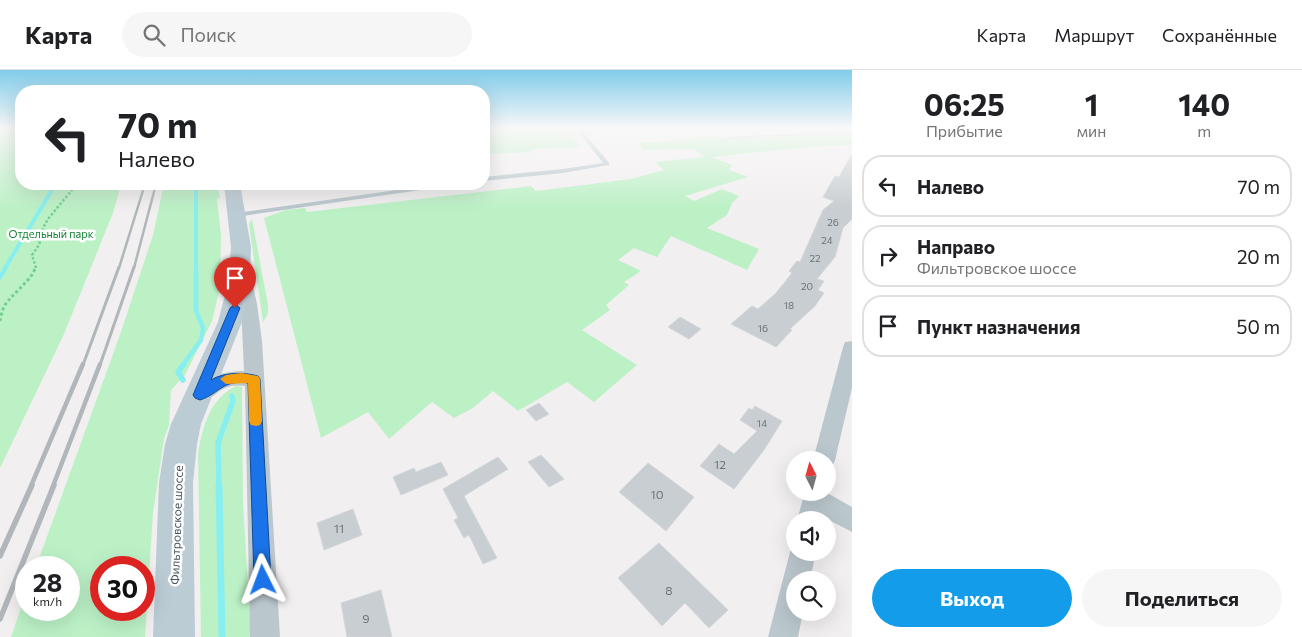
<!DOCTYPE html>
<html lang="ru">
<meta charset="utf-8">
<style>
body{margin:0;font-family:Commissioner,sans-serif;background:#f6f6f6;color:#202124;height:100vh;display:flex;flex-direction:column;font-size:19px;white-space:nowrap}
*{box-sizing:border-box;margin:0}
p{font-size:16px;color:#757577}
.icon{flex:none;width:28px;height:28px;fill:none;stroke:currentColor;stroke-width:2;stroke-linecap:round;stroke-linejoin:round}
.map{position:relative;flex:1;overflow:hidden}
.side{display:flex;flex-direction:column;background:#fff;width:450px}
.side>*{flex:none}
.banner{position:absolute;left:15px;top:15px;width:475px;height:105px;border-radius:20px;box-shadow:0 5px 20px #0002;background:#fff;color:#202124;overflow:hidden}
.needle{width:32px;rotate:354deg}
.controls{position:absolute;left:786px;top:381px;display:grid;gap:10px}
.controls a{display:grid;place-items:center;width:50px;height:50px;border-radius:50%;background:#fff;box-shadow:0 5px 20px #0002;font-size:25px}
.speed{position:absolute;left:15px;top:486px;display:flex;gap:10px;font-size:25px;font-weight:700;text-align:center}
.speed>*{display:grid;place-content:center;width:65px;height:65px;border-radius:50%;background:#fff;box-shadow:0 5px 20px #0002;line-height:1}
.speed small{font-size:12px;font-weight:400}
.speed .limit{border:8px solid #d22;background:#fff;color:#111}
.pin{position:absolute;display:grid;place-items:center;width:42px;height:42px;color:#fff;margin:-51px -21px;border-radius:50% 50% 50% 0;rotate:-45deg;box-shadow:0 0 5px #0007}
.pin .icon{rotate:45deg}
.me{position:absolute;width:55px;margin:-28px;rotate:357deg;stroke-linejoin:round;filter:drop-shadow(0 0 4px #0008)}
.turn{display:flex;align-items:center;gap:18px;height:105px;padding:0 20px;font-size:22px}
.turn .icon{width:65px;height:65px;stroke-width:2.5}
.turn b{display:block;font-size:35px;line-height:42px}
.eta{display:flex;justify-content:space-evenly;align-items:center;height:85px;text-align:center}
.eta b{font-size:30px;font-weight:700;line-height:35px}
.primary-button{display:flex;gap:10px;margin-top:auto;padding:10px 20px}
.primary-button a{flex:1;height:58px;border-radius:30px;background:#129ce9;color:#fff;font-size:20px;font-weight:700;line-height:58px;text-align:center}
.primary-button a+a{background:#f6f6f6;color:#202124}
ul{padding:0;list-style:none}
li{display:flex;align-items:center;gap:15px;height:62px;margin:0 10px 8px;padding:0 10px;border:2px solid #e0e0e0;border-radius:20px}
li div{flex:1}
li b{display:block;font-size:19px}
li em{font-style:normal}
header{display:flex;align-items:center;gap:30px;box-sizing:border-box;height:70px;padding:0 25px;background:#fff;border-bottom:1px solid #e0e0e0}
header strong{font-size:24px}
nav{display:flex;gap:28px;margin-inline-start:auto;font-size:18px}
.search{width:350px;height:45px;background:#f6f6f6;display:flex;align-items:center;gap:12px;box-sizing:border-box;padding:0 18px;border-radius:28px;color:#757577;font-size:19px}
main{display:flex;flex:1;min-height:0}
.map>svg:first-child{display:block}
.green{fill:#bcf1c6;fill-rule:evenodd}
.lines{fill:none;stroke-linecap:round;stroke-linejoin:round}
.stream-far4{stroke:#88eff0;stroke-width:3}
.stream-far3{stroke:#88eff0;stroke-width:4}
.stream-far2{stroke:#88eff0;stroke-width:4.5}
.stream-far1{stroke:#88eff0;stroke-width:5.5}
.stream{stroke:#88eff0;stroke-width:7}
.building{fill:#c9ced2;stroke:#d3d7db}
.path-far2{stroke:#73d08f;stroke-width:2;stroke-dasharray:2.5 1;stroke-linecap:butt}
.path-far1{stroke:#73d08f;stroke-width:2.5;stroke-dasharray:2.5 2;stroke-linecap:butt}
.path{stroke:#73d08f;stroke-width:3;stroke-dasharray:3 2.5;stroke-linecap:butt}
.lane{fill:#bac7cd;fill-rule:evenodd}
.street{fill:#bac7cd;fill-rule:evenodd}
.secondary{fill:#bcccd4;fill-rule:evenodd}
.rail-far3{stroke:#b1b6ba;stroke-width:2.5}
.rail-far2{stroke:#b1b6ba;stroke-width:3}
.rail-far1{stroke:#b1b6ba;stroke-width:4.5}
.rail{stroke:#b1b6ba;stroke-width:5.5}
.route{fill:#1a73e8;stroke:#114b97}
.slow{fill:#f59e0b}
.labels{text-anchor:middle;stroke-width:5;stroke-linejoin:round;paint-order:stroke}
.number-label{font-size:10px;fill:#68757b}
.far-park-label{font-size:11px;fill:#138334;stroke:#fff}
.near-number-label{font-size:12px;fill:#68757b}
.street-label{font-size:12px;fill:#47575e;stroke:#fff}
</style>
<header>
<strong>Карта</strong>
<div class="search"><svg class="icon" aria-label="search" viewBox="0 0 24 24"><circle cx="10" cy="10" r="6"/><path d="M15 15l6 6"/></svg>Поиск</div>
<nav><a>Карта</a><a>Маршрут</a><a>Сохранённые</a></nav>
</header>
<main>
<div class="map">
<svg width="852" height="567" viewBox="0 0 852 567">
<rect width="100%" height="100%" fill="#f2eff0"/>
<!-- green -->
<path class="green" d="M0,58h21v56h100l-8,29 -49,121 -64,134z
M484,58h83l13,19 -49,2 1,3 -48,2z
M852,63v12l-34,1 -106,11 20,8 -3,5 19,7 -63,19 9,5 28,-12 17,7 -7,7 -5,12 -20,13 52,21 -12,21 -76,-34 -14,21 -23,-9 -16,12 23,11 -17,11 5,3 -23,20 4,5 -28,20 55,35 -43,37 -27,-20 -49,29 -25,-20 -20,17 -19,10 -22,-16 -43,37 -21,-27 -47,26 -57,-220 22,-8 19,-2 2,4 224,-26 5,5 95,-12 33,-9 -9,-8 50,-5 -11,-8 -50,1 -6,-7 51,-4 7,-3h18l15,3z
M164,114h53l3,14 -3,1 4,36 -1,52 -8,34 -27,54 -14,15 -2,35 -5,14 -11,74 -8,124h-134l15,-44v17h43v-42l-33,-1 85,-235 32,-97zM101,498h43v42h-43z
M252,149l16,86v9l-5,8 -14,-98z
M236,316l6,1 1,116 8,134h-50l-3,-184c5,-28 12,-54 38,-67z"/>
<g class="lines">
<!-- stream-far4 -->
<path class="stream-far4" d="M196,114v7
M51,121l4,-7"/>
<!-- stream-far3 -->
<path class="stream-far3" d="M196,120v78
M5,198l47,-78"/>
<!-- stream-far2 -->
<path class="stream-far2" d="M0,207l6,-10
M183,295l18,-25 2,-12 -7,-18v-43"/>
<!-- stream-far1 -->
<path class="stream-far1" d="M183,310l-5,-8 6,-8
M219,416l-1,-43 15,-42 -1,-5"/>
<!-- stream -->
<path class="stream" d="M219,415l3,152"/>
</g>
<!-- building -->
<path class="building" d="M852,84v65l-9,9 -8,29 -18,22 7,2 -6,9 6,3 -9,13 -25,23 2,1 -16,17 -45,-23 21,-18 6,3 18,-16 16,-20 -3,-2 8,-10 3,1 23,-52 11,-9 -11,-4 12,-21 4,1z
M680,247l21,12 -12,10 -21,-12z
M539,333l10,11 -13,7 -10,-11z
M755,336l27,15 -18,29 -30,39 -34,-23 19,-22 15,10 23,-23 -17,-11 9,-12 3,2z
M541,385l23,24 -15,8 -21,-25z
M498,387l10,12 -44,27 33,62 -14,6 -14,-29 -5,3 -10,-18 4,-2 -15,-29z
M441,392l7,13 -47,20 -8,-18 21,-9 2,4z
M648,393l46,34 -28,34 -47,-39z
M353,439l9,26 -38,15 -7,-27z
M659,473l69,67 -19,18 -24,-25 -23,23 -44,-48z
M381,520l11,47h-45l-6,-34z"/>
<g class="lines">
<!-- path-far2 -->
<path class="path-far2" d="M71,121l6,-7"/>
<!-- path-far1 -->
<path class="path-far1" d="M36,198l-4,-13 7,-10 4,-17 5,-9 24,-29"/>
<!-- path -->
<path class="path" d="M0,251c1,-5 2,-11 5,-16 7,-11 30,-28 30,-38"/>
<!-- lane -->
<path class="lane" d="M575,58h5l29,35v2l-46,8 -79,8v-4l79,-8 40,-6z
M852,61v2l-124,6 -2,-1 2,-1z
M438,114h13l-3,2 -212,31 -3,-2 3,-2z"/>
<!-- street -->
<path class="street" d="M242,197l5,2 3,3 7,32 5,37 18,296h-30l-5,-251c-7,-1 -14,-1 -20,2 -12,6 -18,17 -32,13l-3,-6c9,-18 36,-24 54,-24l-3,-67 -7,-32 3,-3z
M852,271v47l-17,72 -3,7 -4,2v-9h-15l30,-113 2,-5z
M828,418l1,6 23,13v25l-29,-15v3h-26l8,-28h23z
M795,472v10h21l-6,28h-15v32h8l-5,25h-30l22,-85z"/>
<!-- secondary -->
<path class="secondary" d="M224,114h16l11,63 -1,36 -8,39 -41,102 -4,20 -4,39 2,154h-42l6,-154 6,-39 6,-20 47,-102 10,-39 3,-36z"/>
<!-- rail-far3 -->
<path class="rail-far3" d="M119,198l26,-84
M134,198l22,-84"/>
<!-- rail-far2 -->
<path class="rail-far2" d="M83,295l36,-98
M100,295l34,-98"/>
<!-- rail-far1 -->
<path class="rail-far1" d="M31,416l52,-122
M53,416l47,-122"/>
<!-- rail -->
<path class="rail" d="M0,486l32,-71
M0,549l54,-134"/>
</g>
<!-- sky -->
<linearGradient id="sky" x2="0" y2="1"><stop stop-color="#81cceb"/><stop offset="0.42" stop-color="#f9f8f8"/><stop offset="1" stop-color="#f9f8f8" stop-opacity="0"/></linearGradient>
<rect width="852" height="138" fill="url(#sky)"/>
<!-- route -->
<path class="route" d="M235,234l5,4 -29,72c13,-8 33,-8 47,-4l2,3 11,201 -2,5 -6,3 -6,-3 -3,-5 -6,-197c-25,-4 -29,11 -48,17l-5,-2 -2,-3 37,-87z"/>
<!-- slow -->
<path class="slow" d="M241,303l17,3 2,3 2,42 -2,4 -4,1 -5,-1 -2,-4 -1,-38 -22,1 -6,-5 6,-4z"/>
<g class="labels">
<!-- number labels -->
<g class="number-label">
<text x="833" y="156">26</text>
<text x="827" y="174">24</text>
<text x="815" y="192">22</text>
<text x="807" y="220">20</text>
<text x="789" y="239">18</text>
<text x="763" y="262">16</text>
<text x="762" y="357">14</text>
</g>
<!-- far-park labels -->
<g class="far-park-label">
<text x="51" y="168">Отдельный парк</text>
</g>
<!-- near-number labels -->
<g class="near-number-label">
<text x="720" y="399">12</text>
<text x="657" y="429">10</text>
<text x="339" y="463">11</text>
<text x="669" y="525">8</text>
<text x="366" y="553">9</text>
</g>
<!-- street labels -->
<g class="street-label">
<text transform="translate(177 455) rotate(-88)" y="4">Фильтровское шоссе</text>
</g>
</g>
</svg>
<div class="controls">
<a><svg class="needle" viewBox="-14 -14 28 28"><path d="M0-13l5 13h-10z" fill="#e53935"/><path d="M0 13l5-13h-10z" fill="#757577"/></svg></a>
<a><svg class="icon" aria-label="sound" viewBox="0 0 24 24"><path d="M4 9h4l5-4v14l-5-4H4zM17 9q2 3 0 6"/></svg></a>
<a><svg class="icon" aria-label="search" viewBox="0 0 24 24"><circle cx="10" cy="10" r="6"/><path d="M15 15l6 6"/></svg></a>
</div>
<div class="speed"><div>28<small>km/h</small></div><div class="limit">30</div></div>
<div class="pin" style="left:235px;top:238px;background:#d93025"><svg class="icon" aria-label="arrive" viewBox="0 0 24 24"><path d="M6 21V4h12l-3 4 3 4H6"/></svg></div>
<svg class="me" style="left:263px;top:510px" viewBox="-20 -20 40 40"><path d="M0-17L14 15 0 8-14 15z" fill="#1a73e8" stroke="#fff" stroke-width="4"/></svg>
<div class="banner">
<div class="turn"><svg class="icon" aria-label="left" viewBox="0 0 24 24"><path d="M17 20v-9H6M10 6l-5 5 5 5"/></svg><div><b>70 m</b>Налево</div></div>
</div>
</div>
<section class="side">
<div class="eta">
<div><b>06:25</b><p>Прибытие</p></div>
<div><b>1</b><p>мин</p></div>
<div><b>140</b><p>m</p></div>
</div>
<ul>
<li><svg class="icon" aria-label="left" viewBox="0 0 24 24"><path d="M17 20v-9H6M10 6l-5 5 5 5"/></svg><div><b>Налево</b></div><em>70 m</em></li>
<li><svg class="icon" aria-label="right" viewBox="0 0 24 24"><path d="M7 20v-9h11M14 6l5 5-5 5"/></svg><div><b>Направо</b><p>Фильтровское шоссе</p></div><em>20 m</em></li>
<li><svg class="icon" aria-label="arrive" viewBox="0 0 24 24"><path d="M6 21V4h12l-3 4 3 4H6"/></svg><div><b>Пункт назначения</b></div><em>50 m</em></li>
</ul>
<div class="primary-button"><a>Выход</a><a>Поделиться</a></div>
</section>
</main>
